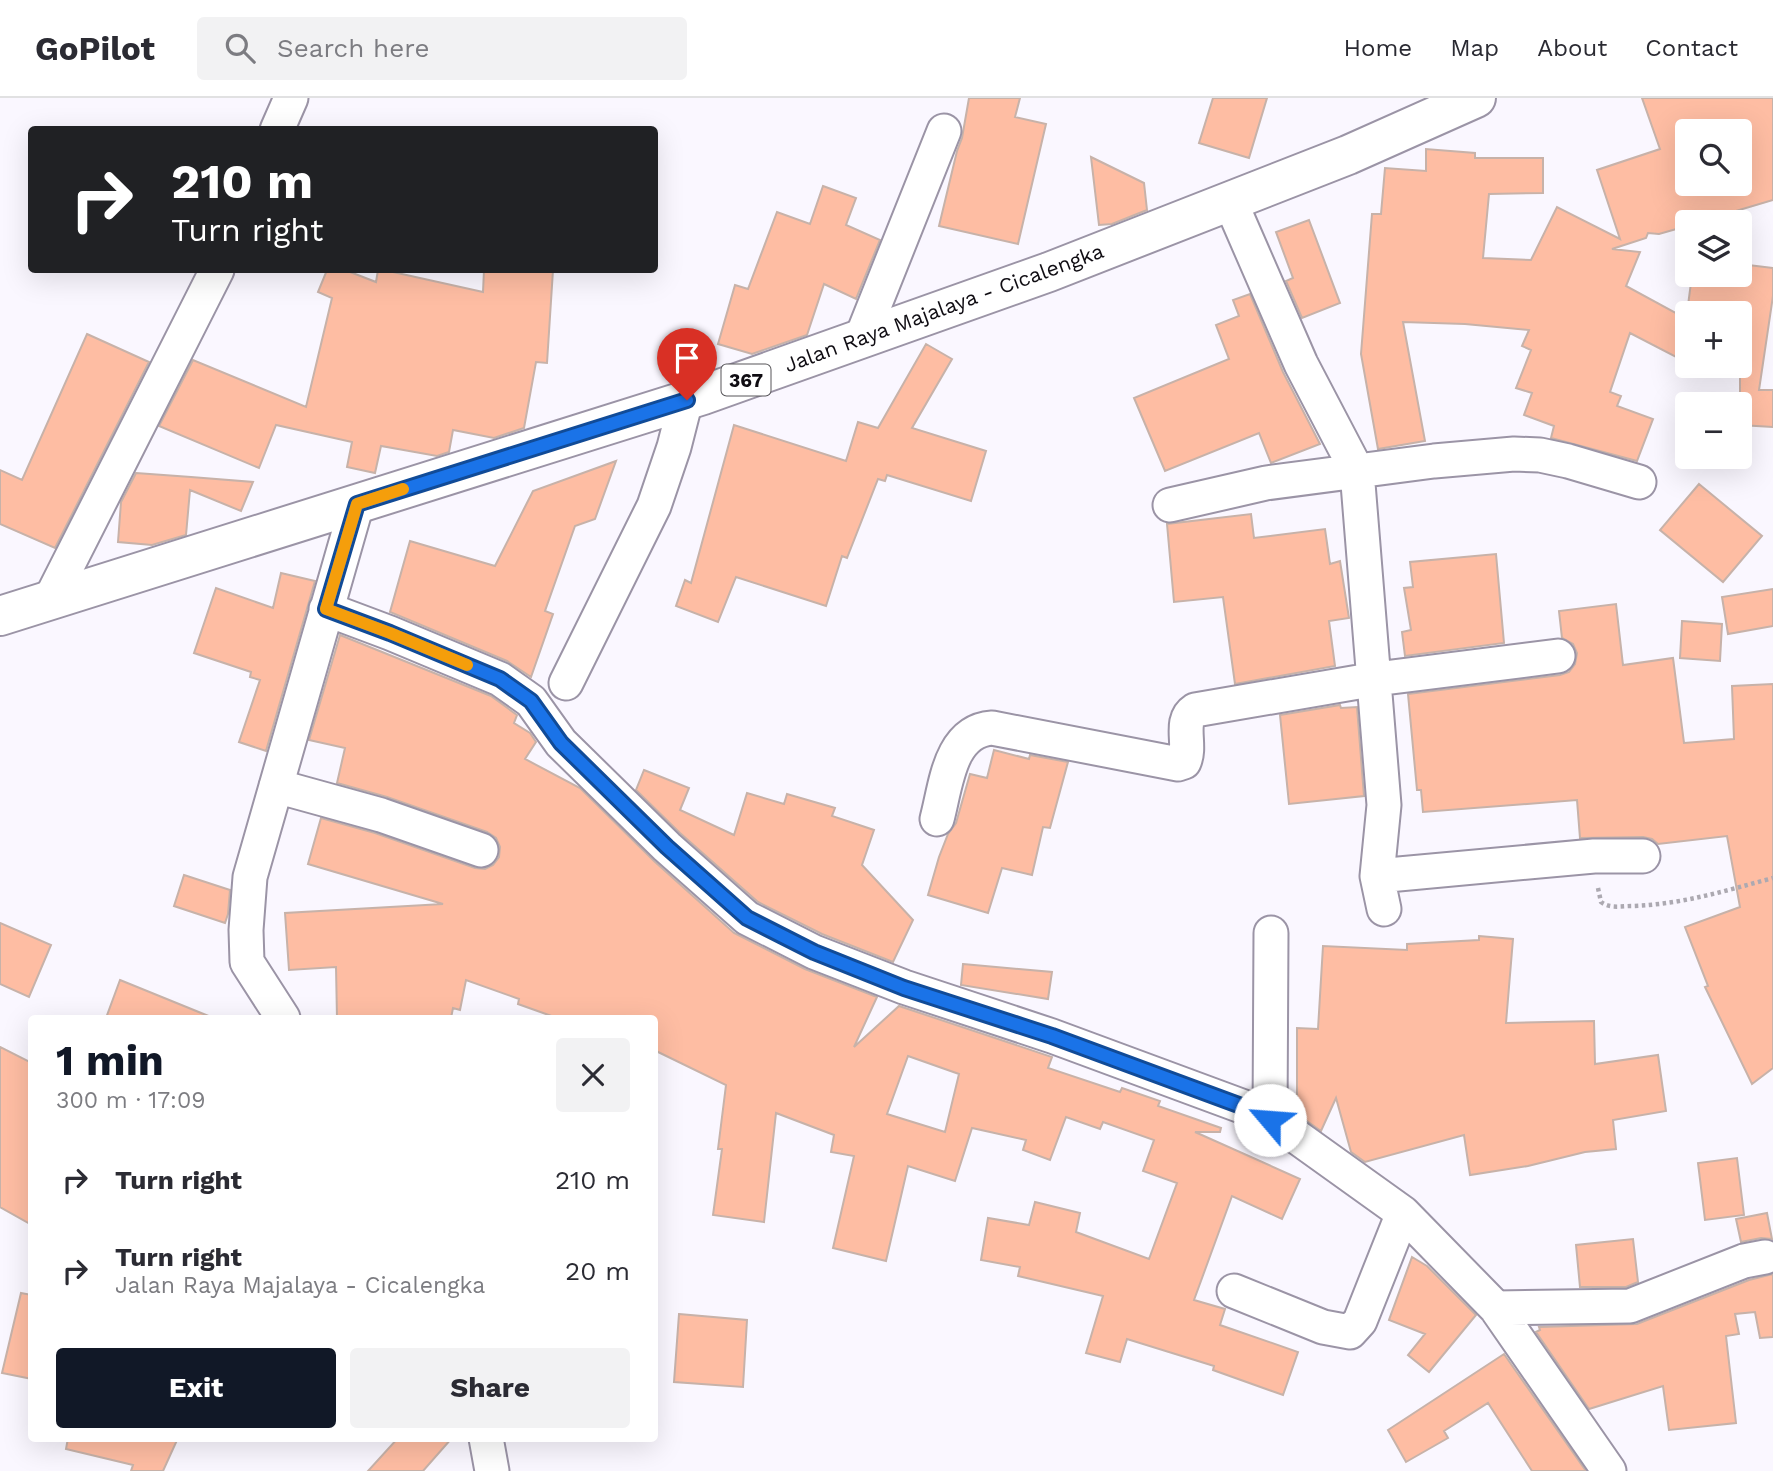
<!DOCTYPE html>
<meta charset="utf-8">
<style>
body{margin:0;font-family:"Work Sans",sans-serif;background:#f2f2f3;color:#2b2b33;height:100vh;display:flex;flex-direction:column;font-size:26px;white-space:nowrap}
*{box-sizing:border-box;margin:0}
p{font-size:23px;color:#7c7c81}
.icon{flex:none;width:38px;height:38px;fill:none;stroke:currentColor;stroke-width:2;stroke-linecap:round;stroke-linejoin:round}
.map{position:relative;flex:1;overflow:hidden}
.sheet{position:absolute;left:28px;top:917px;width:630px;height:427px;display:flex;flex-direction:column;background:#fff;border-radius:7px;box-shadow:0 7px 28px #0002}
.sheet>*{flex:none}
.banner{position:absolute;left:28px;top:28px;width:630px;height:147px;border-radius:7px;box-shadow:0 7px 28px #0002;background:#202124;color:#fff;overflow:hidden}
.fabs{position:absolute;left:1675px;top:21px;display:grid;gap:14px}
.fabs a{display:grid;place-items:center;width:77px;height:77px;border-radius:7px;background:#fff;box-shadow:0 7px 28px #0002;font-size:35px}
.pin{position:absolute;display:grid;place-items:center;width:60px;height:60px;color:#fff;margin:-72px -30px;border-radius:50% 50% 50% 0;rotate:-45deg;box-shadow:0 0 7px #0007}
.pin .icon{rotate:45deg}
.me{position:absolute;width:77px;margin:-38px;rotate:297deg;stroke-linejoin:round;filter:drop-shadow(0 0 5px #0008)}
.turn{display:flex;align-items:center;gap:24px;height:147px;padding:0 28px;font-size:32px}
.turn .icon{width:91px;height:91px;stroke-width:2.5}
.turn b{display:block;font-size:49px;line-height:60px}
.round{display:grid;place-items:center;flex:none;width:74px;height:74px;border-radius:7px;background:#f2f2f3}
.head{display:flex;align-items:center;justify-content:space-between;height:119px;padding:0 28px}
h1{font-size:42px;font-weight:700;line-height:52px;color:#111827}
.button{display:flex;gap:14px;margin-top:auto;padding:14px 28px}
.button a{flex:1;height:80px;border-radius:7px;background:#111827;color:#fff;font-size:28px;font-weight:700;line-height:80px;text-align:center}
.button a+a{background:#f2f2f3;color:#2b2b33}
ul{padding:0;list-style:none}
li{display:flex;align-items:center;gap:21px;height:91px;padding:0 28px}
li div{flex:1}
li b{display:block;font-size:26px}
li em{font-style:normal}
header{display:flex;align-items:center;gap:42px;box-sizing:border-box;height:98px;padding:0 35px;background:#fff;border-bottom:2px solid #e1e1e2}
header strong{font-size:33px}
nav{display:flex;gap:38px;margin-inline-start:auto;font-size:24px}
.search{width:490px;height:63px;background:#f2f2f3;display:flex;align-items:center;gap:18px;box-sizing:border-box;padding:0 24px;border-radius:7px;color:#7c7c81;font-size:26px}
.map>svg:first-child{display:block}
.building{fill:#febda3;stroke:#c7b2a9;stroke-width:2;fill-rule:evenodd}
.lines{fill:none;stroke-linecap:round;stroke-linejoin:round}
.minor-casing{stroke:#9b94a6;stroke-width:37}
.major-casing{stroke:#9b94a6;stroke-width:42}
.path{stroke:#aca9b1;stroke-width:4.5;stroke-dasharray:3.5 3.5;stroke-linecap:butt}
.minor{stroke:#fff;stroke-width:33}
.major{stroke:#fff;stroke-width:38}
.route-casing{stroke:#114b97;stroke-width:18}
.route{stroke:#1a73e8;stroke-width:12}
.slow{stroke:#f59e0b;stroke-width:12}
.labels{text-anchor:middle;stroke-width:5;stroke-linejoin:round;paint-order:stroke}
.shield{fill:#fff;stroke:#575559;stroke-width:2}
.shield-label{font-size:19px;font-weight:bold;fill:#0f0c12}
.street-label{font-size:21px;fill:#0f0c12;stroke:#fff}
</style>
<header>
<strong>GoPilot</strong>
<div class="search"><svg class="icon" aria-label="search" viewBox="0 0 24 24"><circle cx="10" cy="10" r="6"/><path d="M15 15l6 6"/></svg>Search here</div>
<nav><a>Home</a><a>Map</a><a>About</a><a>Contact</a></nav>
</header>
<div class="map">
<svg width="1773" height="1373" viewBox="0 0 1773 1373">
<rect width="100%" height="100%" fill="#faf7ff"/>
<!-- building -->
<path class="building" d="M969,0h51l-5,19 31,7 -28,120 -79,-18 18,-75 5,-13z
M1213,0h54l-18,60 -50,-15z
M1642,0h131v102l-74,22h-12v4l-28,8 -11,-1 -2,5 -34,11 28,3 -14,34 61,33v23l-9,16 -48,-25 -20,59 11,4 -4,10 36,13 -16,42 -86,-23 3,-12 -30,-11 8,-22 -16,-5 15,-38 -9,-4 7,-16 -64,-6 -62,-2 22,119 -47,8 -17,-95 11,-140h9l4,-46 41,3v-22l49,4v5h68v35l-54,1 -6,64 48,2 26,-53 63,32 -23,-69 63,-21zM1687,33h53v53h-53z
M1091,59l53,26 3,27 -35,14 -13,1z
M823,88l33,12 -10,27 34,15 -24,59 -32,-15 -17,51 -55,19 -34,-10 17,-59 13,4 29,-77 33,12z
M1309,122l31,83 -38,15 -16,-37 7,-3 -17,-46z
M1740,166l33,4v28l-14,94h14v37l-33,-2v-112h-53l5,-38h48z
M327,172h18l31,12 2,-12h6l99,22 1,-22h69l-6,93 -11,-1 -12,66 -30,10 -41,-8 -4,22 -12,4 -56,-10 -6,27 -28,-6 5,-25 -76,-17 -17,43 -100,-42 34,-66 113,47 26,-109 -14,-6z
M1250,196l33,78 37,72 -49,19 -12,-30 -94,38 -31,-73 95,-39 -13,-34 23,-9 -6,-16z
M87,236l62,28 -94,186 -55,-24v-54l22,10z
M926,246l26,15 -40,69 74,23 -15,50 -84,-26 -2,6 -7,-2 -31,79 -5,-2 -16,50 -90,-29 -18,45 -42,-16 9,-26 6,3 43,-158 112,36 12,-39 20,6z
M616,363l-21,58 -20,7 -30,85 8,3 -22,63 -24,-16 -117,-49 20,-71 85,25 38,-75z
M136,375l55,4 62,5 -12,29 -51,-21 -4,45 -34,10 -34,-3 3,-40z
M1699,386l63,52 -39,46 -63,-52z
M1251,416l3,24 71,-9 5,35 10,-3 9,57 -20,3 6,45 -100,18 -12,-87 -49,5 -7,-78z
M1496,456l8,89 -99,13 -3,-24 9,-2 -7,-42 9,-1 -3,-25z
M281,475l34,8 -49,170 -27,-9 21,-62 -10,-3 1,-5 -57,-19 22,-65 57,20z
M1773,491v37l-45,8 -6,-37z
M1616,506l7,61 50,-7 11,85 50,-4 -2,-53 41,-2v384l-21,16 -47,-97 3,-1 -23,-59 55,-20 -13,-71 -69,8 -6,-5 -9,-2 -63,1 -3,-38 -154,12 -2,-22h-4l-9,-96 152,-19 9,-3 6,-8 2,-11 -4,-9 -11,-6 -3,-27z
M1682,523l40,3 -2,37 -40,-3z
M340,537l151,61 26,19 -3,8 16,10 6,9 -11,17 55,29 74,73 80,72 71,36 72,28 -23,50 45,-41 153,51 -4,11 72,24 2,-4 38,13 -2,5 63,22 -1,4h-25l105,47 -18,40 -50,-23 -38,104 31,9 -5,16 78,27 -15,43 -70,-25 1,-4 -87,-27 -7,23 -34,-9 17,-57 -85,-20 2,-9 -39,-7 7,-42 41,7 6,-23 45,11 -4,19 73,27 28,-76 -34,-12 11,-31 -51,-18 -3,7 -34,-12 -16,43 -27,-10 3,-10 -54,-12 -17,53 -47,-15 -22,95 -53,-13 21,-92 -23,-4 3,-17 -58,-22 -12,109 -51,-7 9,-66h-4l8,-64 -72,-35v-32h-97l-39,-14 1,-5 -53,-19 -6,30 -7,-2 -2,10h-114l-1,-51 -47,3 -4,-57 158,-9 -135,-40 13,-46 54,15 100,35 10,1 8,-4 6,-8 1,-10 -4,-9 -9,-6 -100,-35 -50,-14 8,-35 -36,-8zM908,958l51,18 -14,58 -58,-18z
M1340,607l1,3 16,-1 7,89 -75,8 -9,-89z
M994,652l35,9 1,-4 38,7 -18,66 -7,-1 -11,48 -30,-7 -14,45 -60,-18 11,-38 9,-23 8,-11 14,-49 17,4z
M644,672l45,18 -9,22 54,25 13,-42 37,11 3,-10 48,14 -3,8 42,14 -12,35 51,55 -20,42 -71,-28 -64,-32 -78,-69 -44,-43z
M184,777l46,15 -2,24 -3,9 -51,-17z
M0,825l51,22 -22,52 -29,-13z
M1479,838l34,3 -7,84 88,-2 1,43 63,-9 8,56 -53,9 3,29 -31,3 -57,14 -58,9 -6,-40 -99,27 -14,-10 -15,-54 -15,33 -24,-17v-86l21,1 5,-83 84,4v-6l72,-4z
M963,866l89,8 -4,27 -87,-14z
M120,882l91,37v1h-105z
M0,949l32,16v162l-32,-18z
M1737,1060l7,57 -39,5 -7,-57z
M1767,1115l5,26 -11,-1 -20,4 -5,-23z
M1633,1141l5,43 -12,5h-46l-4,-42z
M1412,1159l15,9 49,49 -47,57 -21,-17 17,-21 -36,-14z
M1773,1176v63l-13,1 -5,-26 -20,2 4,20 -13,2 10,87 -67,7 -6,-44 -74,23 -53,-77 4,-2 -1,-3 98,-3 112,-44z
M21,1195l11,2v84l-30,-6z
M679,1216l68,6 -4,67 -69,-5z
M1504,1256l82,117h-54l-44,-68 -44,28 4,7 -42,24 -18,-32z
M68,1340h110l-15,33h-32l2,-6 -67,-16z
M398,1340h54l-29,33h-55z"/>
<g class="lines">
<!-- minor casing -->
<g class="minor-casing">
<path id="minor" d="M277,32l14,-32
M1230,103l71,163 56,107 27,334 -7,71 7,33
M861,241l83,-208
M1170,407l96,-22 168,-22 80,-7 26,1 28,6 71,21
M49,504l168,-332
M326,511l64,24 110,46 31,22 30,42 106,104 80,71 67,34 90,35 148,49 192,71 39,20 120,86 93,95 113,163
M566,585l88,-177 20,-59 12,-47
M276,688l105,29 100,35
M937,721c9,-33 12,-88 55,-91l186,36 6,-2c8,-17 -6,-41 11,-52l181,-31 182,-23
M1377,778l217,-20h49
M283,920l-36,-56 -1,-32 4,-53 107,-373
M1270,1022l1,-187
M1234,1193l89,36 27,5 10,-11 43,-108
M1496,1210l134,-2 114,-45 21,-4
M486,1340l6,33"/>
</g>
<!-- major casing -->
<g class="major-casing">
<path id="major" d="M0,518l703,-221 346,-123 299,-117 128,-57"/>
</g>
<!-- path -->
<path class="path" d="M1598,790l3,14c9,7 20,4 31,4 52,-2 92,-15 141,-28"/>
<!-- minor -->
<use href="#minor" class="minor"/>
<!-- major -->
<use href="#major" class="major"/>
</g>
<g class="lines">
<!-- route casing -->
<g class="route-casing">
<path id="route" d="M687,302l-330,104 -31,105 64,24 110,46 31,22 30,42 106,104 80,71 67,34 90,36 148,48 192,71 26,13"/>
</g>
<!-- route -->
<use href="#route" class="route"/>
<!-- slow -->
<path class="slow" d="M403,391l-46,15 -31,105 64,24 77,32"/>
</g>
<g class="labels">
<!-- shield labels -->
<rect class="shield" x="721.5" y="266.5" width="49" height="31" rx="5"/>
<g class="shield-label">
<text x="746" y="289">367</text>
</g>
<!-- street labels -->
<g class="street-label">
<text transform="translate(944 210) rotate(-20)" y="7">Jalan Raya Majalaya - Cicalengka</text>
</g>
</g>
</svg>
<div class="fabs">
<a><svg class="icon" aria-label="search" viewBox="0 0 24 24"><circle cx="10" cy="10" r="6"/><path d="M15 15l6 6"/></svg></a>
<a><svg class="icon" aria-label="layers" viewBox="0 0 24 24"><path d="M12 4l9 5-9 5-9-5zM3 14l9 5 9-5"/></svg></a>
<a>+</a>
<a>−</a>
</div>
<div class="pin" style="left:687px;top:302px;background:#d93025"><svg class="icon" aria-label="arrive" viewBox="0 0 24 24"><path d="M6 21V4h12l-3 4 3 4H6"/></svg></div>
<svg class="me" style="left:1270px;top:1022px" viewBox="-20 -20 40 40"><circle r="19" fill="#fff"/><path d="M0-13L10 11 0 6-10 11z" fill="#1a73e8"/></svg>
<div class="banner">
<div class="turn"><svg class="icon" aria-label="right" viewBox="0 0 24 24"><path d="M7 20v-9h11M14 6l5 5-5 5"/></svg><div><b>210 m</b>Turn right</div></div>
</div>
<section class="sheet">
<div class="head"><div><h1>1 min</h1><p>300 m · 17:09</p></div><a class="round"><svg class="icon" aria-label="close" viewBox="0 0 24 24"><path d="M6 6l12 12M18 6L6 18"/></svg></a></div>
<ul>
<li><svg class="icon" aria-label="right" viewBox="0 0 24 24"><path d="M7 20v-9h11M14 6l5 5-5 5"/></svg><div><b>Turn right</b></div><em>210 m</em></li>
<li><svg class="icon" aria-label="right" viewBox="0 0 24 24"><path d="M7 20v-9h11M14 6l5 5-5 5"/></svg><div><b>Turn right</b><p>Jalan Raya Majalaya - Cicalengka</p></div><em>20 m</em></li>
</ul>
<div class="button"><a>Exit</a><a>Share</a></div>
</section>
</div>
